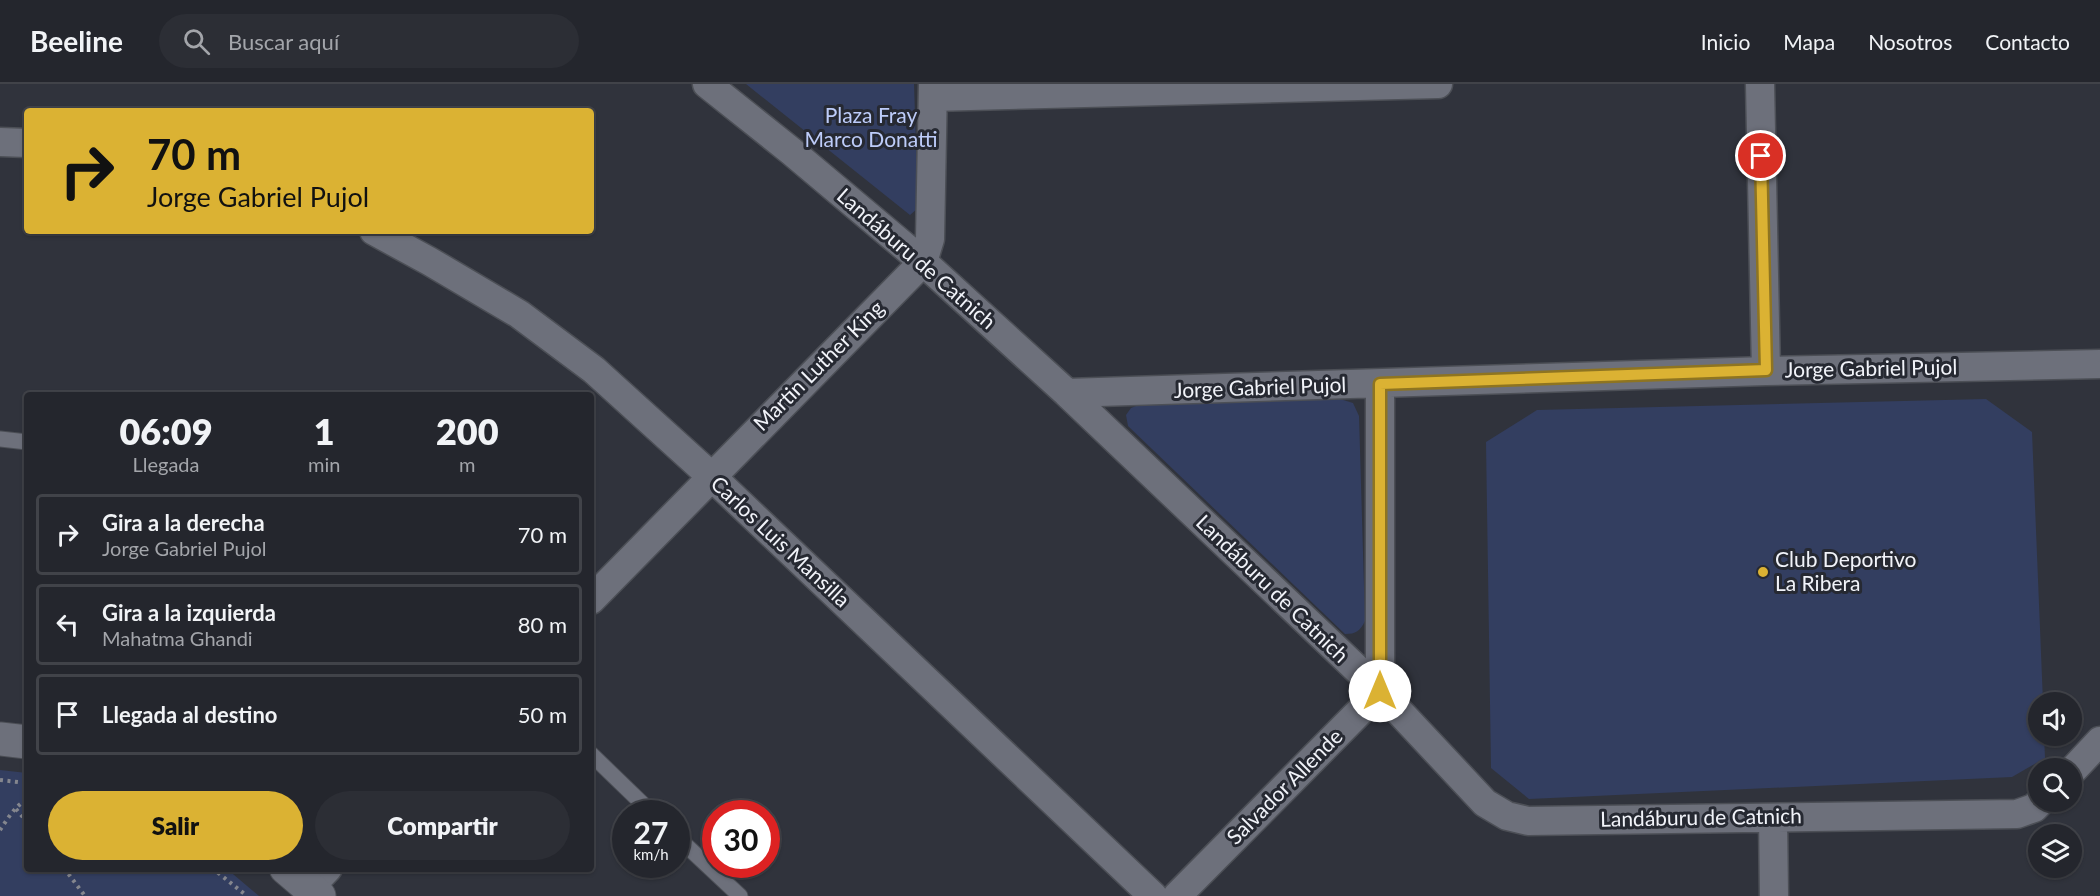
<!DOCTYPE html>
<html lang="es">
<meta charset="utf-8">
<style>
body{margin:0;font-family:Lato,sans-serif;background:#2c2e35;color:#f1f3f6;height:100vh;display:flex;flex-direction:column;font-size:22px;white-space:nowrap}
*{box-sizing:border-box;margin:0}
p{font-size:20px;color:#a3a5aa}
.icon{flex:none;width:33px;height:33px;fill:none;stroke:currentColor;stroke-width:2;stroke-linecap:round;stroke-linejoin:round}
.map{position:relative;flex:1;overflow:hidden}
.side{position:absolute;left:24px;top:308px;width:570px;height:480px;display:flex;flex-direction:column;background:#24262d;border-radius:6px;box-shadow:0 2px 4px #0004,0 0 0 2px #414349}
.side>*{flex:none}
.guide{position:absolute;left:24px;top:24px;width:570px;height:126px;border-radius:6px;box-shadow:0 2px 4px #0004,0 0 0 2px #414349;background:#dbb233;color:#111;overflow:hidden}
.controls{position:absolute;left:2028px;top:608px;display:grid;gap:12px}
.controls a{display:grid;place-items:center;width:54px;height:54px;border-radius:50%;background:#24262d;box-shadow:0 2px 4px #0004,0 0 0 2px #414349;font-size:30px}
.speed{position:absolute;left:612px;top:716px;display:flex;gap:12px;font-size:30px;font-weight:700;text-align:center}
.speed>*{display:grid;place-content:center;width:78px;height:78px;border-radius:50%;background:#24262d;box-shadow:0 2px 4px #0004,0 0 0 2px #414349;line-height:1}
.speed small{font-size:15px;font-weight:400}
.speed .limit{border:9px solid #d22;background:#fff;color:#111}
.pin{position:absolute;display:grid;place-items:center;width:51px;height:51px;color:#fff;margin:-26px;border:3px solid #fff;border-radius:50%;box-shadow:0 2px 6px #0007}
.me{position:absolute;width:66px;margin:-33px;rotate:0deg;stroke-linejoin:round;filter:drop-shadow(0 0 4px #0008)}
.turn{display:flex;align-items:center;gap:21px;height:126px;padding:0 24px;font-size:27px}
.turn .icon{width:78px;height:78px;stroke-width:2.5}
.turn b{display:block;font-size:42px;line-height:51px}
.eta{display:flex;justify-content:space-evenly;align-items:center;height:102px;text-align:center}
.eta b{font-size:36px;font-weight:800;line-height:42px}
.cta{display:flex;gap:12px;margin-top:auto;padding:12px 24px}
.cta a{flex:1;height:69px;border-radius:36px;background:#dbb233;color:#111;font-size:24px;font-weight:800;line-height:69px;text-align:center}
.cta a+a{background:#2c2e35;color:#f1f3f6}
ul{padding:0;list-style:none}
li{display:flex;align-items:center;gap:18px;height:81px;margin:0 12px 9px;padding:0 12px;border:3px solid #414349;border-radius:6px}
li div{flex:1}
li b{display:block;font-size:22px}
li em{font-style:normal}
header{display:flex;align-items:center;gap:36px;box-sizing:border-box;height:84px;padding:0 30px;background:#24262d;border-bottom:2px solid #414349}
header strong{font-size:28px}
nav{display:flex;gap:33px;margin-inline-start:auto;font-size:21px}
.search{width:420px;height:54px;background:#2c2e35;display:flex;align-items:center;gap:15px;box-sizing:border-box;padding:0 21px;border-radius:33px;color:#a3a5aa;font-size:22px}
.map>svg:first-child{display:block}
.green{fill:#333e60}
.lines{fill:none;stroke-linecap:round;stroke-linejoin:round}
.service-casing{stroke:#4c4f56;stroke-width:17}
.minor-casing{stroke:#4c4f56;stroke-width:31}
.tertiary-casing{stroke:#4c4f56;stroke-width:35}
.path{stroke:#84868e;stroke-width:4;stroke-dasharray:3 4.5;stroke-linecap:butt}
.service{stroke:#6d707b;stroke-width:15}
.minor{stroke:#6d707b;stroke-width:28}
.tertiary{stroke:#6d707b;stroke-width:33}
.route-casing{stroke:#8e7421;stroke-width:15}
.route{stroke:#dbb233;stroke-width:10}
.poi-dot{fill:#dbb233;stroke:#262932;stroke-width:2}
.labels{text-anchor:middle;stroke-width:6;stroke-linejoin:round;paint-order:stroke}
.park-label{font-size:21px;fill:#bdccf9;stroke:#262932}
.street-label{font-size:21px;fill:#f1f3f9;stroke:#262932}
.poi-label{font-size:21px;fill:#f1f3f9;stroke:#262932;text-anchor:start}
</style>
<header>
<strong>Beeline</strong>
<div class="search"><svg class="icon" aria-label="search" viewBox="0 0 24 24"><circle cx="10" cy="10" r="6"/><path d="M15 15l6 6"/></svg>Buscar aquí</div>
<nav><a>Inicio</a><a>Mapa</a><a>Nosotros</a><a>Contacto</a></nav>
</header>
<div class="map">
<svg width="2100" height="812" viewBox="0 0 2100 812">
<rect width="100%" height="100%" fill="#30333c"/>
<!-- green -->
<path class="green" d="M746,0h168l4,124 -8,7z
M1340,315l13,4 6,13 6,205c-5,10 -9,13 -20,13l-217,-208 -2,-11 5,-7 10,-4z
M1986,315l46,33 11,270h-5v33h6l1,23 -33,19 -483,22 -38,-31 -5,-326 51,-32z
M0,686l27,3v95l200,1 32,27h-259z"/>
<g class="lines">
<!-- service casing -->
<g class="service-casing">
<path id="service" d="M0,355l27,3
M591,670l61,59
M676,752l64,60"/>
</g>
<!-- minor casing -->
<g class="minor-casing">
<path id="minor" d="M707,0l84,67 132,111 144,131 313,298 105,112 22,13 21,5 489,-7 17,-6 7,-7
M1760,0l6,287
M933,13l505,-13
M0,58l27,1
M374,147l55,30 90,53 75,56 117,106 442,420
M1067,309l699,-22 334,-7
M591,516l332,-338 7,-23 3,-155
M2072,687l28,-30
M1773,734l1,78
M310,803l18,-19
M1177,812l203,-205v-307"/>
</g>
<!-- tertiary casing -->
<g class="tertiary-casing">
<path id="tertiary" d="M0,655l27,3
M286,784l33,28"/>
</g>
<!-- path -->
<path class="path" d="M0,696l27,3
M16,725l11,13
M0,746c7,-10 15,-25 27,-30
M64,784l21,28
M212,784l35,28"/>
<!-- service -->
<use href="#service" class="service"/>
<!-- minor -->
<use href="#minor" class="minor"/>
<!-- tertiary -->
<use href="#tertiary" class="tertiary"/>
</g>
<g class="lines">
<!-- route casing -->
<g class="route-casing">
<path id="route" d="M1380,607v-307l386,-14 -5,-214"/>
</g>
<!-- route -->
<use href="#route" class="route"/>
</g>
<!-- markers -->
<circle class="poi-dot" cx="1763" cy="488" r="6"/>
<g class="labels">
<!-- park labels -->
<g class="park-label">
<text x="871" y="39">Plaza Fray<tspan x="871" dy="24">Marco Donatti</tspan></text>
</g>
<!-- street labels -->
<g class="street-label">
<text transform="translate(916 175) rotate(41)" y="7">Landáburu de Catnich</text>
<text transform="translate(819 282) rotate(-45)" y="7">Martin Luther King</text>
<text transform="translate(1871 285) rotate(-1)" y="7">Jorge Gabriel Pujol</text>
<text transform="translate(1260 304) rotate(-2)" y="7">Jorge Gabriel Pujol</text>
<text transform="translate(780 458) rotate(43)" y="7">Carlos Luis Mansilla</text>
<text transform="translate(1272 505) rotate(44)" y="7">Landáburu de Catnich</text>
<text transform="translate(1285 703) rotate(-45)" y="7">Salvador Allende</text>
<text transform="translate(1701 734) rotate(-1)" y="7">Landáburu de Catnich</text>
</g>
<!-- poi labels -->
<g class="poi-label">
<text x="1775" y="483">Club Deportivo<tspan x="1775" dy="24">La Ribera</tspan></text>
</g>
</g>
</svg>
<div class="controls">
<a><svg class="icon" aria-label="sound" viewBox="0 0 24 24"><path d="M4 9h4l5-4v14l-5-4H4zM17 9q2 3 0 6"/></svg></a>
<a><svg class="icon" aria-label="search" viewBox="0 0 24 24"><circle cx="10" cy="10" r="6"/><path d="M15 15l6 6"/></svg></a>
<a><svg class="icon" aria-label="layers" viewBox="0 0 24 24"><path d="M12 4l9 5-9 5-9-5zM3 14l9 5 9-5"/></svg></a>
</div>
<div class="speed"><div>27<small>km/h</small></div><div class="limit">30</div></div>
<div class="pin" style="left:1761px;top:72px;background:#d93025"><svg class="icon" aria-label="arrive" viewBox="0 0 24 24"><path d="M6 21V4h12l-3 4 3 4H6"/></svg></div>
<svg class="me" style="left:1380px;top:607px" viewBox="-20 -20 40 40"><circle r="19" fill="#fff"/><path d="M0-13L10 11 0 6-10 11z" fill="#dbb233"/></svg>
<div class="guide">
<div class="turn"><svg class="icon" aria-label="right" viewBox="0 0 24 24"><path d="M7 20v-9h11M14 6l5 5-5 5"/></svg><div><b>70 m</b>Jorge Gabriel Pujol</div></div>
</div>
<section class="side">
<div class="eta">
<div><b>06:09</b><p>Llegada</p></div>
<div><b>1</b><p>min</p></div>
<div><b>200</b><p>m</p></div>
</div>
<ul>
<li><svg class="icon" aria-label="right" viewBox="0 0 24 24"><path d="M7 20v-9h11M14 6l5 5-5 5"/></svg><div><b>Gira a la derecha</b><p>Jorge Gabriel Pujol</p></div><em>70 m</em></li>
<li><svg class="icon" aria-label="left" viewBox="0 0 24 24"><path d="M17 20v-9H6M10 6l-5 5 5 5"/></svg><div><b>Gira a la izquierda</b><p>Mahatma Ghandi</p></div><em>80 m</em></li>
<li><svg class="icon" aria-label="arrive" viewBox="0 0 24 24"><path d="M6 21V4h12l-3 4 3 4H6"/></svg><div><b>Llegada al destino</b></div><em>50 m</em></li>
</ul>
<div class="cta"><a>Salir</a><a>Compartir</a></div>
</section>
</div>
